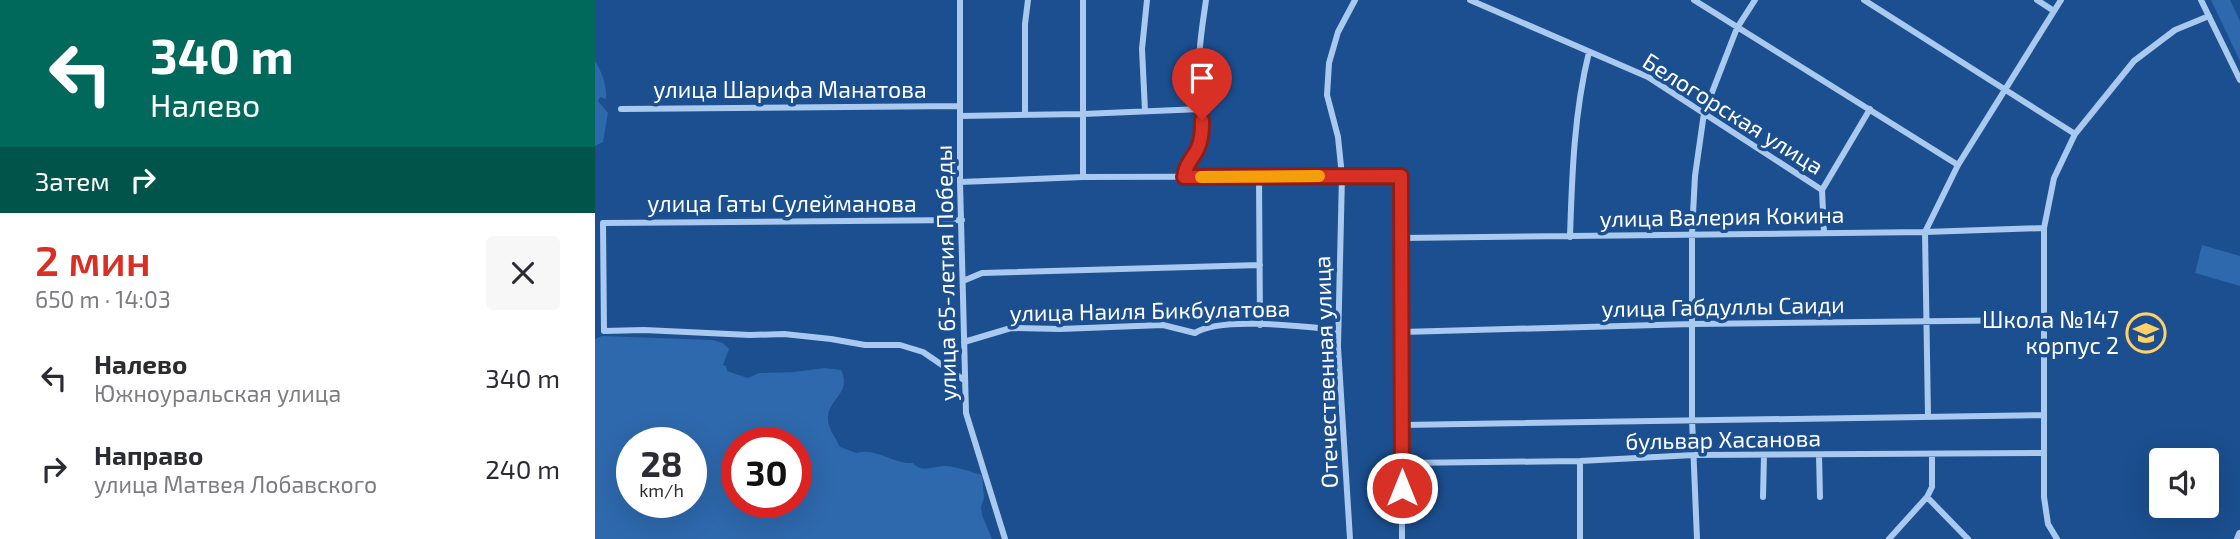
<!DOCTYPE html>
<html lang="ru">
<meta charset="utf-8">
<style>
body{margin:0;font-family:"Exo 2",sans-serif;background:#f7f7f7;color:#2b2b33;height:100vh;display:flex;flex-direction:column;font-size:26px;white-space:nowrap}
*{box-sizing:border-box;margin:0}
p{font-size:23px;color:#7c7c81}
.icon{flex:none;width:38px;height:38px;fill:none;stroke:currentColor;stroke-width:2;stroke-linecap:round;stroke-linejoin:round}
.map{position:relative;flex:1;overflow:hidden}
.details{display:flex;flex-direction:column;background:#fff;width:595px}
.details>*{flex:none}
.guide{background:#00695c;color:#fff;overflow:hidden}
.buttons{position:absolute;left:1554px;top:448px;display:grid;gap:14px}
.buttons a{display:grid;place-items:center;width:70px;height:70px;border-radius:7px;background:#fff;box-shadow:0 7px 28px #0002;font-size:35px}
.speed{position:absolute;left:21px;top:427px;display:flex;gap:14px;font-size:35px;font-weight:700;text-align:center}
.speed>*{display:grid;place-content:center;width:91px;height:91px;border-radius:50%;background:#fff;box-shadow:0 7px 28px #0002;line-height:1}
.speed small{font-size:18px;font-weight:400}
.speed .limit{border:10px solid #d22;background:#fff;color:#111}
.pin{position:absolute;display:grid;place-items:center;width:60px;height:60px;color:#fff;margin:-72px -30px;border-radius:50% 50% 50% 0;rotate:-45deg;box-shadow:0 0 7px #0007}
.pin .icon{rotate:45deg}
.me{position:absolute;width:77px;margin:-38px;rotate:0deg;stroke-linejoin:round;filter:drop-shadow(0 0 5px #0008)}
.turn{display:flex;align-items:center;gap:24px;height:147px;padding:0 35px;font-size:32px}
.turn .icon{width:91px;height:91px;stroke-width:2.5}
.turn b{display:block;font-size:49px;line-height:60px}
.then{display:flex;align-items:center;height:66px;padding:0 35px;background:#0003;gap:14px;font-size:26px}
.round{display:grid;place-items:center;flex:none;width:74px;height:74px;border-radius:7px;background:#f7f7f7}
.head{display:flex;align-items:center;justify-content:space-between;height:119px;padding:0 35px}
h1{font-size:42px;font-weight:600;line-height:52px;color:#d93025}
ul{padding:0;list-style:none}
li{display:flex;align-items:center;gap:21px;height:91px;padding:0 35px}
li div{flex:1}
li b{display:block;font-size:26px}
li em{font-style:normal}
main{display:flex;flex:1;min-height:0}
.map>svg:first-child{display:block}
.green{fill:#2e69ad;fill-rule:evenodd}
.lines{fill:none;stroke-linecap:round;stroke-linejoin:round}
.minor{stroke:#a9c9ee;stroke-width:6}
.tertiary{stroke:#a9c9ee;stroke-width:8}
.route-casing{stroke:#8d1f18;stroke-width:18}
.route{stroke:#d93025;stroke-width:12}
.slow{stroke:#f59e0b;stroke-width:12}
.labels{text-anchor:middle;stroke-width:7;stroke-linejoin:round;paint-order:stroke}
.street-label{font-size:23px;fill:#fff;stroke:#1b4f8f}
.poi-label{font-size:23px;fill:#fff;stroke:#1b4f8f;text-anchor:end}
</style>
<main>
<section class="details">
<div class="guide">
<div class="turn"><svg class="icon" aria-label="left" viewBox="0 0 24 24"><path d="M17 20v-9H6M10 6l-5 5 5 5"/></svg><div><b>340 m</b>Налево</div></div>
<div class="then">Затем<svg class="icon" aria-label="right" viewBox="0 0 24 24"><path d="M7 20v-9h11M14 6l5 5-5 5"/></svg></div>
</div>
<div class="head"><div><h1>2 мин</h1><p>650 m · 14:03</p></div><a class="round"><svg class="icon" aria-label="close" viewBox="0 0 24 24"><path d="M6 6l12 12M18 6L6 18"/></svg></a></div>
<ul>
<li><svg class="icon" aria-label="left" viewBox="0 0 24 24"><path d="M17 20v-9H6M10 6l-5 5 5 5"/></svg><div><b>Налево</b><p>Южноуральская улица</p></div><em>340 m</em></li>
<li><svg class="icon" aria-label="right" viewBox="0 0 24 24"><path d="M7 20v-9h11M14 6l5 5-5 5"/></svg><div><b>Направо</b><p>улица Матвея Лобавского</p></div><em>240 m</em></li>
</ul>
</section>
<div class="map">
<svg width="1645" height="539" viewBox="0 0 1645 539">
<rect width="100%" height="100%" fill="#1b4f8f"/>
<!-- green -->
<path class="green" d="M1616,0h19l10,21v40z
M0,61c7,11 12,25 11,38l-6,-2 -2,4 10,12 -5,29 -8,4z
M1607,245l38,11v30l-45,-13z
M7,336l111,4 10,3 6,6 -6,16 3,1 1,5 21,7 11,-5 35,-1 31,-4 16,2c11,22 -11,28 -13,46 -1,12 7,20 12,31l16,6c16,-5 30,5 46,9 3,1 7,1 11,1 9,11 22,2 33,3 12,1 24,6 36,9l2,23 -3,9 1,8 10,24h-397v-200zM37,443h59v59h-59zM142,443h59v59h-59z"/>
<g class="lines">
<!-- minor -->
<path class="minor" d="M365,0v182l6,231 39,126
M875,0l178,77 174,113
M1099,0l264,165
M1269,0l211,134
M1442,0l17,11
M1606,0l39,80
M26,109l339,-3
M550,111l-3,-62 5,-49
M430,114v-90l3,-24
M365,116l123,-2 118,-5
M488,177v-177
M589,177c1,-15 14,-25 17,-40 4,-23 -2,-48 -2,-71 0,-23 4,-44 7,-66
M664,177l1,148
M365,182l123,-5 318,-1 1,363
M367,220l-359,3 1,108 40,-1 106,5 34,-1 47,5 34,6h35l23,7 41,28
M1229,232l-2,-42 48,-81
M975,237c2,-63 4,-124 19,-185
M805,238l525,-6 119,-4
M368,281l19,-8 278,-8
M807,332l290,-8 352,-4
M369,342l47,-14 49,1 103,-4 32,8c25,-17 112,-6 143,-3
M1333,416l-3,-184 33,-67 103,-165
M807,425l642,-10
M1224,455l1,42
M985,461v78
M807,463l178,-2 114,-6 350,-2
M1168,497l1,-42
M1332,497l41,42
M755,539l-12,-192 4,-171 -4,-39 -11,-42 2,-32 9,-31 17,-32
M1102,539l-5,-120v-186l3,-57 9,-63 33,-85 18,-28
M1294,539l38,-42 5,-10v-33
M1462,539l-9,-15 -4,-27v-269l10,-50 21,-44 59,-73 41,-31 34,-14"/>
<!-- tertiary -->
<path class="tertiary" d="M1643,539l2,-5"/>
</g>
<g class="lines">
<!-- route casing -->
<g class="route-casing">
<path id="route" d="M607,120c0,10 0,20 -5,30 -5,9 -12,16 -13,27l217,-1 1,312"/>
</g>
<!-- route -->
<use href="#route" class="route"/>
<!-- slow -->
<path class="slow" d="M606,177l118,-1"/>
</g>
<!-- icons -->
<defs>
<g id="school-ring" transform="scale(2.0125)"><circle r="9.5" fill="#1b4f8f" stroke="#ffd166" stroke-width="1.5"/><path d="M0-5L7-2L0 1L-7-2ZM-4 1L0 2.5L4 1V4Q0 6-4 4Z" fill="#ffd166"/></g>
</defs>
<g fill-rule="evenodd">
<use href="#school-ring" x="1551" y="333"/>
</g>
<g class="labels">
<!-- street labels -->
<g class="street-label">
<text x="195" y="98">улица Шарифа Манатова</text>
<text transform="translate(1138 114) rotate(32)" y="8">Белогорская улица</text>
<text x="187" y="212">улица Гаты Сулейманова</text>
<text transform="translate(1127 217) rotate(-1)" y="8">улица Валерия Кокина</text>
<text transform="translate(351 273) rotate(-91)" y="8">улица 65-летия Победы</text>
<text transform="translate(1128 307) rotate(-1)" y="8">улица Габдуллы Саиди</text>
<text transform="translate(555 311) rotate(-1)" y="8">улица Наиля Бикбулатова</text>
<text transform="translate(731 372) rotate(-92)" y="8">Отечественная улица</text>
<text transform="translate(1128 440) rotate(-1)" y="8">бульвар Хасанова</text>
</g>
<!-- poi labels -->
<g class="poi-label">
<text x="1524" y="328">Школа №147<tspan x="1524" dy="26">корпус 2</tspan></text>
</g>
</g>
</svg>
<div class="buttons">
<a><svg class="icon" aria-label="sound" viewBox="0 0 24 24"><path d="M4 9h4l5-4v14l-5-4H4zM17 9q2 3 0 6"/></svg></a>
</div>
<div class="speed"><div>28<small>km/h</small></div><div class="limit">30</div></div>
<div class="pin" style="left:607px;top:120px;background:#d93025"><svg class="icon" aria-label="arrive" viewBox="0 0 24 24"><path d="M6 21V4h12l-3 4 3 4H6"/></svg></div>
<svg class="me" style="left:807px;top:488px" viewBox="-20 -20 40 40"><circle r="17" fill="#d93025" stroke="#fff" stroke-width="3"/><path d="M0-11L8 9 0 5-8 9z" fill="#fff"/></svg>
</div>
</main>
